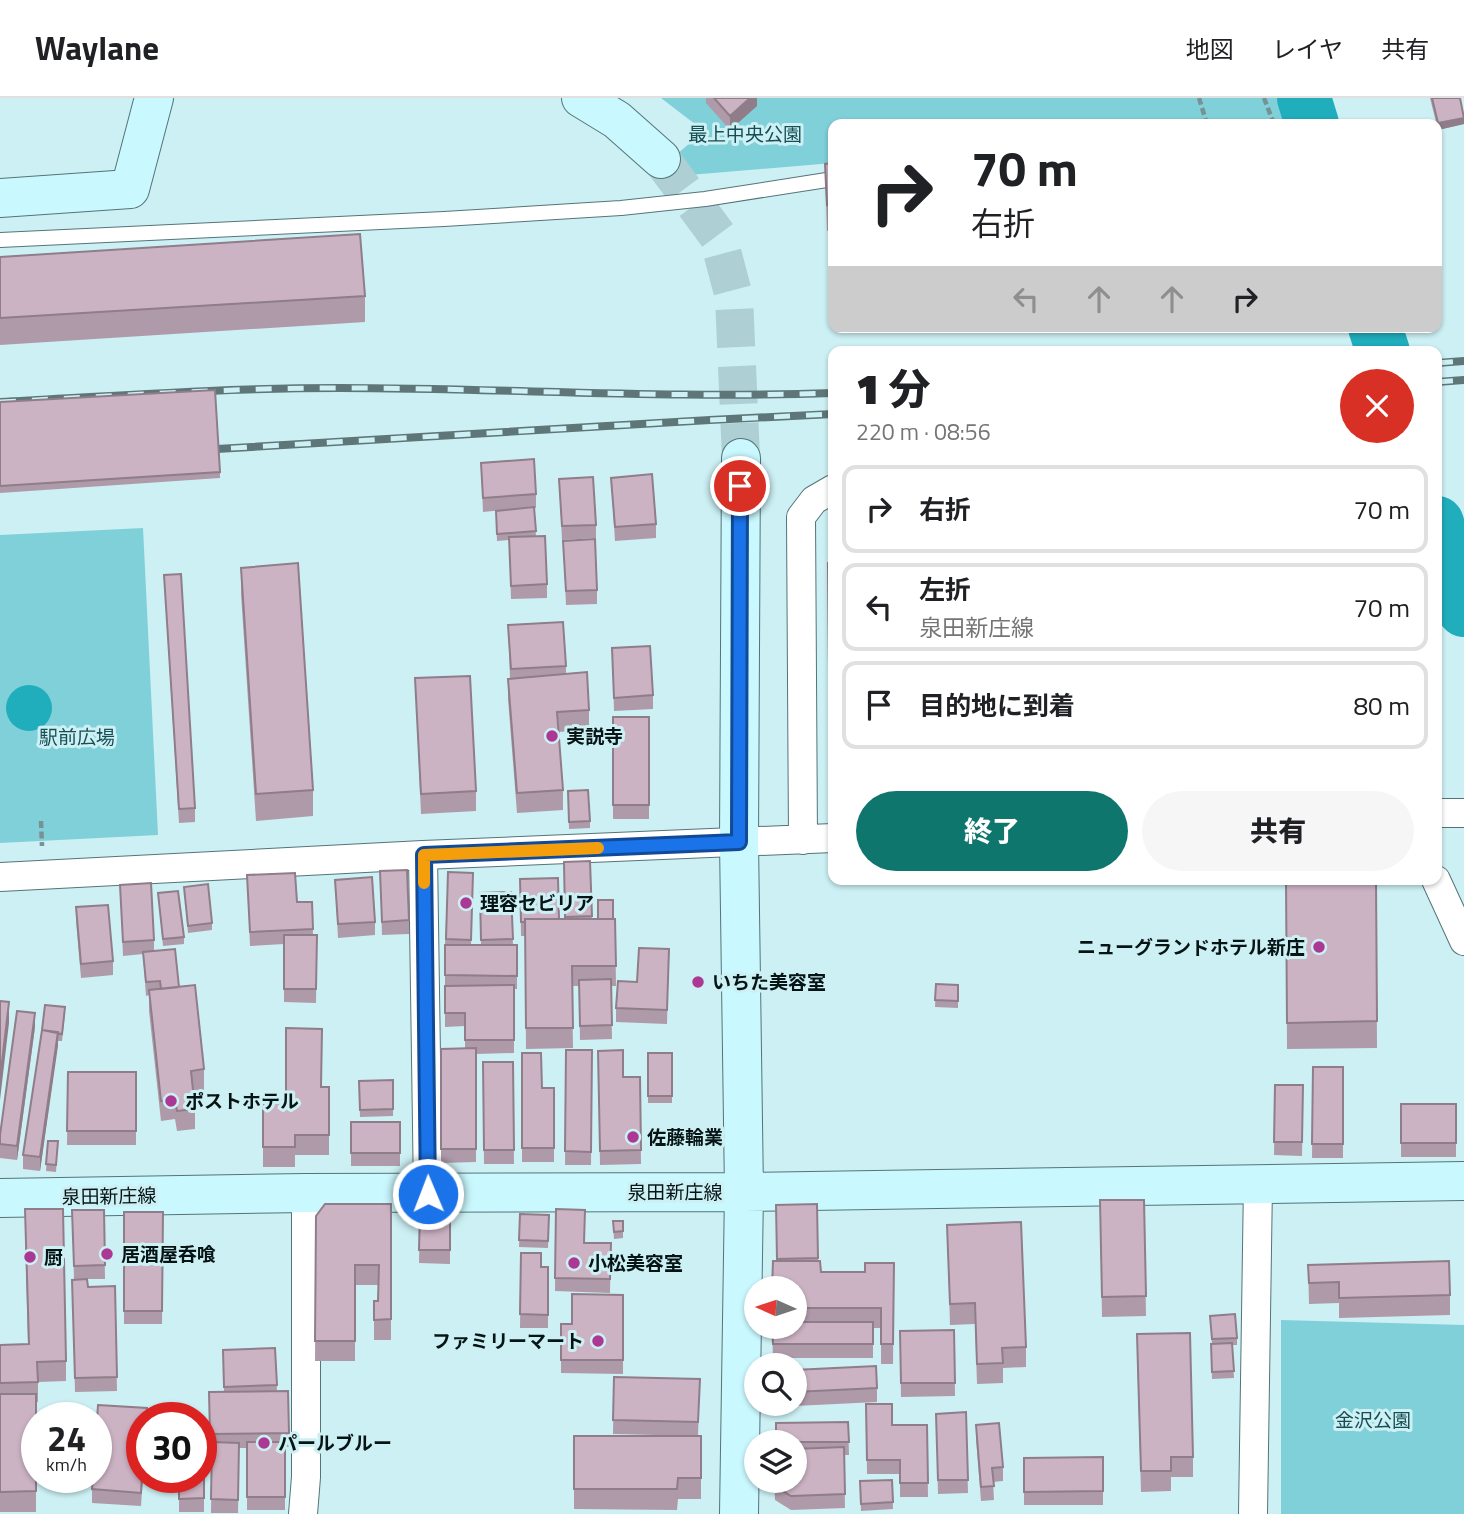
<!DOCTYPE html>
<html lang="ja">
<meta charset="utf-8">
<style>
body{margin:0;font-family:"Titillium Web","Noto Sans JP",sans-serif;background:#f6f6f6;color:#202124;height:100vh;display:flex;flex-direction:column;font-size:26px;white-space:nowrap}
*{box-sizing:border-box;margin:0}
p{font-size:23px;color:#757577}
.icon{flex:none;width:38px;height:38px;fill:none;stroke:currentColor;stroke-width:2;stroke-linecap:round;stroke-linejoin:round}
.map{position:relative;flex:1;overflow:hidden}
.drawer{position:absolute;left:828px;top:248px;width:614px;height:539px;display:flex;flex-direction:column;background:#fff;border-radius:14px;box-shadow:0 2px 5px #0004}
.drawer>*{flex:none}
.hud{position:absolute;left:828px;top:21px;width:614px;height:214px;border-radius:14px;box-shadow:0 2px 5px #0004;background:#fff;color:#202124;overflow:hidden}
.needle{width:46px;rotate:273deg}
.buttons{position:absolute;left:744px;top:1178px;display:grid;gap:14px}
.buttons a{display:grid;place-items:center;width:63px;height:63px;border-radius:50%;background:#fff;box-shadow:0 2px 5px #0004;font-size:35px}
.speed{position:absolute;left:21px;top:1304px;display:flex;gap:14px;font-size:35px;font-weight:700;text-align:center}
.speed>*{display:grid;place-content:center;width:91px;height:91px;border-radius:50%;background:#fff;box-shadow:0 2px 5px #0004;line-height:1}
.speed small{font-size:18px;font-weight:400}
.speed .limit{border:10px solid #d22;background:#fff;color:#111}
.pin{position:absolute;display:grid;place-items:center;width:60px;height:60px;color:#fff;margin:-30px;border:4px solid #fff;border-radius:50%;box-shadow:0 2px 7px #0007}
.me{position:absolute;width:77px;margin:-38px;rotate:359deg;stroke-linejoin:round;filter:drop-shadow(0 0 5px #0008)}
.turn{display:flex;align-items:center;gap:24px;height:147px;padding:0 28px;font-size:32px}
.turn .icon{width:91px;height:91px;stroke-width:2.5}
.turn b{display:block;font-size:49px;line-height:60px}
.lanes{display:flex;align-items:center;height:66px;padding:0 28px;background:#0003;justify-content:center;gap:35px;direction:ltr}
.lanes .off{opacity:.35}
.round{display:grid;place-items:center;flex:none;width:74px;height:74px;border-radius:37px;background:#f6f6f6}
.summary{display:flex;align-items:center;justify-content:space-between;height:119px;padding:0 28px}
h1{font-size:42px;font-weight:800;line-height:52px}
.button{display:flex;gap:14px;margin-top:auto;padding:14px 28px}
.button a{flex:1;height:80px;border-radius:42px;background:#0f766e;color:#fff;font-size:28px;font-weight:800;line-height:80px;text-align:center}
.button a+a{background:#f6f6f6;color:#202124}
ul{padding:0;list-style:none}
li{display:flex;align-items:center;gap:21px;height:88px;margin:0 14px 10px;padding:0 14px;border:4px solid #e0e0e0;border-radius:14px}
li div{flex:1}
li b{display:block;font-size:26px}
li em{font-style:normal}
header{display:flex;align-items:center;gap:42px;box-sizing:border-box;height:98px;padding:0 35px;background:#fff;border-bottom:2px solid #e0e0e0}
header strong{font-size:33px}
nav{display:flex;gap:38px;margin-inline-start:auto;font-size:24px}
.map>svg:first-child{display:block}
.green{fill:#80d0da}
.water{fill:#20adbc}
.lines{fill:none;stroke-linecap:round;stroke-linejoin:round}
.river{stroke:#20adbc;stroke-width:54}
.secondary-tunnel{stroke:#aecfd3;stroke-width:38;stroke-dasharray:38 19;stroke-linecap:butt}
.lane-casing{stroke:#547478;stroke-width:16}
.street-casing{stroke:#547478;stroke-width:30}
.secondary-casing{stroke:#547478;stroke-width:40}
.path{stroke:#779194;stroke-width:4.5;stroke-dasharray:7 3.5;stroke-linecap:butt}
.lane{stroke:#fff;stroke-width:14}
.street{stroke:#fff;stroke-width:28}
.secondary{stroke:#c9f8fe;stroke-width:38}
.rail-casing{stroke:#5f7678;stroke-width:8}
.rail{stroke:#ccf0f4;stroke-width:5;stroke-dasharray:16;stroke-linecap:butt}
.wall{fill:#af9aa9}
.shaded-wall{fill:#8f7d89}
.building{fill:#ccb3c4;stroke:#8f7d89;stroke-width:2}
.route-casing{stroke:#114b97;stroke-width:18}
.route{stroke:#1a73e8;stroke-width:12}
.slow{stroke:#f59e0b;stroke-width:12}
.poi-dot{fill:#ab3993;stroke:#ccf0f4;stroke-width:2.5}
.labels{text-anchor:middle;stroke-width:6;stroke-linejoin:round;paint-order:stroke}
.park-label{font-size:19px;fill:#174e54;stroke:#ccf0f4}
.poi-label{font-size:19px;font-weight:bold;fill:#071415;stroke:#ccf0f4;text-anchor:start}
.street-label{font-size:19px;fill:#071415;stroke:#ccf0f4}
</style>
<header>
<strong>Waylane</strong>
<nav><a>地図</a><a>レイヤ</a><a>共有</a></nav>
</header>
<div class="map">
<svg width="1464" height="1416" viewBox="0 0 1464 1416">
<rect width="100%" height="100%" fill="#ccf0f4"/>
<!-- green -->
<path class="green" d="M661,0h617l7,26h-452v39l-168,14 -2,-11 41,-35z
M143,430l15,307 -158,8v-308z
M1281,1222l183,5v189h-183z"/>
<!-- water -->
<path class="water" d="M6 610a23 23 0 1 1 46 0a23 23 0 1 1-46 0Z"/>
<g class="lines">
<!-- river -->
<path class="river" d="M1304,0l8,26
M1375,229l8,25
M1437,425l27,87"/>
<!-- secondary-tunnel -->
<path class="secondary-tunnel" d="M661,61l57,77 16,61 7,161"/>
<!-- lane casing -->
<g class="lane-casing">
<path id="lane" d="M0,142l444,-21 177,-11 84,-9 128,-20"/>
</g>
<!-- street casing -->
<g class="street-casing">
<path id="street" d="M1437,715h27
M803,742l-2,-323 13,-17 19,-11
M423,757l5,338
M0,779l423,-22 410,-17
M1436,782l28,61
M303,1416l3,-37v-284
M1253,1416l5,-331"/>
</g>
<!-- secondary casing -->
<g class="secondary-casing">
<path id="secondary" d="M581,0l36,22 44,39
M0,100l130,-9 24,-91
M0,1100l306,-5 438,-1 -5,-350 2,-384
M739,1416l5,-322 720,-11"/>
</g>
<!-- path -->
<path class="path" d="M1199,0l8,26
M1264,0l10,26
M41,723l1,25"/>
<!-- lane -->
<use href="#lane" class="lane"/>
<!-- street -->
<use href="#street" class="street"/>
<!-- secondary -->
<use href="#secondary" class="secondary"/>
<!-- rail casing -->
<g class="rail-casing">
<path id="rail" d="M1437,265l27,-2
M1437,284l27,-2
M0,304c113,-6 226,-14 339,-14 165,0 329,11 494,5
M199,352l511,-30 123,-6"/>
</g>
<!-- rail -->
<use href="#rail" class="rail"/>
</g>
<!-- wall -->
<path class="wall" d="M706,0h51v8l-27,24 -24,-27z
M1430,0h30l4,26 -26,6z
M833,65v68h-6l-2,-67z
M0,159l365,39v26l-365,23z
M0,304l220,70v6l-220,15z
M481,365l55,31v14h-2l2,28 11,48v14l-36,1 -2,-59 -12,1 -1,-30 7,-1 -20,2z
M611,380l45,46v14l-41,3z
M559,381l37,46v13l-34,2z
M563,443l34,49v14l-31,1z
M828,465h5v228h-3z
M241,470l72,222v26l-57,5 -15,-227z
M164,477l31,233v14l-16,1z
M508,527l58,41v8l23,36v20l-31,2 5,58v20l-46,3 -9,-114v-20l2,-1z
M612,550l41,47v14l-39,2z
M415,580l61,113v20l-55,3z
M613,619h36v102h-36z
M568,693l22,30v7l-21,1z
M590,763l2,58h23l1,67h-5l1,53 -32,1 -1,-54h-7l1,62 -47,1 -1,-113h-4l-1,-57 39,40h5v-57z
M380,773l29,49v14l-27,1z
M448,774l25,1 -2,72h10l-1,-52 31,-1 2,53h4v44h-3v64l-38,1v108l-35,1v-114l24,-1v-22l-20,1v-82z
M247,777l50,27h15l1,33h4l-1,68 -32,-1v-58l-34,2z
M335,782l40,42v13l-37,3z
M1286,782h90l1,168 -90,1z
M120,787l34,55v11l25,36 25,82v21l-11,1 2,18v20l-18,2 -2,-12 -14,2 -12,-110v-16l-3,1 -3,-42 -20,2z
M184,789l28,36v7l-24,3z
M158,795l26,44v7l-21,2z
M76,809l37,54v14l-32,3 -5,-57z
M669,851l-2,75 -51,-2v-14z
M936,886l22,1v23l-23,-1z
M65,916l-3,27h-4l-18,130 -17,-2v-14l19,-125z
M35,929l-18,133 -17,-2v-23z
M566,952h26l-1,115h-26z
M598,953l25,26h17l1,87 -41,1z
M522,955l20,35h12v74h-32z
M648,955h24v50h-24z
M483,964h30l1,102h-30z
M1313,969h30v91h-31z
M68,974h68v73h-69z
M393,982v36l-33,1 -1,-36z
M1275,987h28l-1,71 -28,-1z
M321,989h8v68h-34v12h-32v-67h23z
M1401,1006h55v53h-55z
M351,1024h49v44h-49z
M48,1043h10l-2,31 -10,-1z
M1100,1102h44l2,116 -44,1z
M391,1106v136h-17v-39h4v-16h-23v76h-40l1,-145z
M817,1106l1,57 3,11h44l29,-9 -1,101h-12v-36h-8v30h-100l-1,-32h22v-38l-18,-27v-56z
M556,1111l28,34h27l-1,50 -55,-2z
M72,1112h32l1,69h-31z
M420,1112h30v54l-31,-1z
M124,1114h39l-1,112h-38z
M520,1116l29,1 -1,33 -29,-1z
M613,1123h10v17l-9,1z
M947,1127l79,122v20l-23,1v15l-26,1 -2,-60 -25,1z
M25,1132l41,131v20l-28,1v20h-2v110h-36v-167h28z
M521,1155l20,14h7v61h-28z
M1308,1167l142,30v20l-111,3v-15l-30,1z
M72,1182l16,7 27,-1 2,105 -42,1z
M623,1197v79l-62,-1v-49h11z
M1210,1218l27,22v7h-5l2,33 -22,1 -1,-35h1z
M954,1232l1,66 -54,1 -1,-66z
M275,1250l2,43h11l1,56h-4v63h-38v-62h-8l-1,65h-27l1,-65h-2l-1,-56h15l-1,-42z
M1137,1257l56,102v20h-22v14l-30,1z
M794,1272l83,18v14l-103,5 -1,-3h21z
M614,1279l86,2 -2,57 -85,-2z
M866,1306l26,21h35l1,72h-28v-23h-33z
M966,1314l2,81 -30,1 -2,-80z
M147,1320l-5,59h1l-2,29 -49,-3v-14z
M848,1324l1,33h-5l1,53 -54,2 -16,-10 -1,-20h20v-38z
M976,1327l27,42v14l-10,1 1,18 -13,1 -5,-62z
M574,1338h127v63h-23l-1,11 -103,-1z
M204,1345v69h-25v-35z
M1103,1359v48h-79v-47z
M892,1382l1,29 -32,2 -1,-30z"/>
<!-- shaded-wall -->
<path class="shaded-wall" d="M750,0h7v8l-27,24v-14z
M1464,20v6l-26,6v-7z
M9,904v21l-9,77v-21z
M35,915v14l-18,133v-14z
M58,934v14l-18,125v-14z"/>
<!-- building -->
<path class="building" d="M714,0h36l-20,18z
M1432,0h28l4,20 -26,5z
M833,65v41l-6,1 -2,-41z
M360,136l5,62 -365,22v-61z
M215,292l5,82 -220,14v-84z
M534,361l2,35 -53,4 -2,-35z
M652,376l4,50 -41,3 -4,-49z
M593,379l3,48 -34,1 -3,-47z
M534,409l2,24 -39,3 -1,-23z
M545,438l2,48 -36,2 -2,-49z
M595,441l2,51 -31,1 -3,-50z
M298,465l15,227 -57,4 -15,-226z
M828,465h5v208h-3z
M181,476l14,234 -16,1 -15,-234z
M563,524l3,44 -55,3 -3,-44z
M650,548l3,49 -39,3 -2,-50z
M587,574l2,38 -32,2 6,78 -46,3 -9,-114z
M470,578l6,115 -55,3 -6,-116z
M613,619h36v88h-36z
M588,692l2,31 -21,1 -1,-31z
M590,763l2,55 -27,1 -1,-55z
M407,772l2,50 -27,2 -2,-51z
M448,774l25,1 -2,67 -25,-1z
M295,775l2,29h15l1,27 -63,3 -3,-57z
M372,779l3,45 -37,2 -3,-44z
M558,780l1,41h-34v3h-4l-1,-43z
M1286,782h90l1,141 -90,2z
M151,785l3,57 -31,2 -3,-57z
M208,786l4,39 -24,3 -4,-39z
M178,793l6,46 -21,2 -5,-46z
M511,794l2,47 -32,1 -1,-47z
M598,802h15v19h-15z
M108,807l5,56 -32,3 -5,-57z
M525,821h90l1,47h-44l1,62h-47z
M284,837h33l-1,54h-32z
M445,847h72v31l-72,-1z
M639,850l30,1 -2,61 -51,-2 2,-27 19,1z
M175,851l4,38 -18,2 -1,-8 -14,1 -3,-30z
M611,881l1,46 -32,1 -1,-46z
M936,886l22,1v16l-23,-1z
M195,887l9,84 -13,2 4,38 -18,2 -2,-12 -14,2 -12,-111z
M514,887v55h-49v-27h-20v-27z
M0,903l9,1 -9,77z
M45,907l20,2 -3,27 -20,-4z
M17,913l18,2 -18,133 -17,-2v-9z
M286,930l36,1 -1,58h8v48h-34v12h-32v-47h23z
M42,932l16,2 -18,125 -17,-2z
M476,950v101h-35v-100z
M566,952h26l-1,102 -26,-1z
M623,952v27h17l1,73 -41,1 -2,-100z
M522,955h19l1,35h12v60h-32z
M648,955h24v43h-24z
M483,964h30l1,88h-30z
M1313,969h30v77h-31z
M68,974h68v59h-69z
M393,982v29l-33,1 -1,-29z
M1275,987h28l-1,57h-28z
M1401,1006h55v39h-55z
M351,1024h49v31h-49z
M48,1043h10l-2,24 -10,-1z
M1100,1102h44l2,96 -44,1z
M325,1106h66v115l-17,1v-19h4l1,-36h-24v76h-40l1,-125z
M817,1106l1,54 -41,1 -1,-54z
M25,1111h38l3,152 -29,1 1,20 -38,1v-38l29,-1z
M556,1111l29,1 -1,33h27l-1,36 -55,-1z
M72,1112h32l1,55 -31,1z
M420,1112h30v40h-31z
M124,1114h39l-1,99h-38z
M520,1116l29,1 -1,26 -29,-1z
M613,1123h10v10l-9,1z
M1021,1124l5,125 -24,1 1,15 -26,1 -2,-61 -25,1 -3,-79z
M521,1155h20v14h7v48l-28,-1z
M773,1163h47l1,11h44v-9h29l-1,81h-12v-36h-87v-20h-22z
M1449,1163l1,34 -111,3v-16l-30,1 -1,-18z
M87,1181l1,8 27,-1 2,91 -42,1 -3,-98z
M572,1196l51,1v65h-62v-36h11z
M1235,1216l2,24 -25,1 -2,-23z
M794,1224h79v22h-100l-1,-18h22z
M954,1232l1,53h-54l-1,-52z
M1190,1235l3,124h-22v14h-30l-4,-137z
M1232,1245l2,28 -22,1 -1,-28z
M275,1250l2,37 -53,2 -1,-37z
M876,1268l1,22 -83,4v-22z
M614,1279l86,2 -2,43 -85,-2z
M288,1293l1,42 -79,1 -1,-42z
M0,1296h36v97l-36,1z
M866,1306h26v21h35l1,58h-28v-23h-33z
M98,1307l49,3 -1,10h-4v59l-1,16 -49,-4 1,-12h3v-43z
M966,1314l2,68h-30l-2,-66z
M848,1324l1,20h-73v-19z
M999,1325l4,44 -11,1 2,18 -13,1 -5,-62z
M574,1338h127v42h-23l-1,11h-103z
M212,1344l27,1 -1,57 -27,-1z
M247,1344h38v55h-38z
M201,1345h3v55l-25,1v-22h22z
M844,1349l1,47 -54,2 -16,-10v-6h19v-31z
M1103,1359v34l-79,1v-34z
M892,1382l1,22 -32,2 -1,-23z"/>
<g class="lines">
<!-- route casing -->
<g class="route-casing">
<path id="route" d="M428,1096l-4,-339 315,-13 1,-356"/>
</g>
<!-- route -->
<use href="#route" class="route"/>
<!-- slow -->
<path class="slow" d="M424,785v-28l174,-7"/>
</g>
<!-- markers -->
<g class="poi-dot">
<circle cx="552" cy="638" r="7"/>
<circle cx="466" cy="805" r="7"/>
<circle cx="1319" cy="849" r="7"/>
<circle cx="698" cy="884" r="7"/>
<circle cx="171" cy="1003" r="7"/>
<circle cx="633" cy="1039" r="7"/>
<circle cx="107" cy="1156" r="7"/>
<circle cx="30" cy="1159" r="7"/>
<circle cx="574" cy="1165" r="7"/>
<circle cx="598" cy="1243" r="7"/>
<circle cx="264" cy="1345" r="7"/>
</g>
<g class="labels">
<!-- park labels -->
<g class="park-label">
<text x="745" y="43">最上中央公園</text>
<text x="77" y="646">駅前広場</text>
<text x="1373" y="1329">金沢公園</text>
</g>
<!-- poi labels -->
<g class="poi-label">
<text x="566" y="645">実説寺</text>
<text x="480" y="812">理容セビリア</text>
<text x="1305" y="856" text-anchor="end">ニューグランドホテル新庄</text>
<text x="712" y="891">いちた美容室</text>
<text x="185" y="1010">ポストホテル</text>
<text x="647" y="1046">佐藤輪業</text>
<text x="121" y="1163">居酒屋呑喰</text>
<text x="44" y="1166">厨</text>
<text x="588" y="1172">小松美容室</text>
<text x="584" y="1250" text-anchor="end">ファミリーマート</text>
<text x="278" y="1352">パールブルー</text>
</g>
<!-- street labels -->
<g class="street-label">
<text x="675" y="1101">泉田新庄線</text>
<text transform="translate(109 1098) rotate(-1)" y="7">泉田新庄線</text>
</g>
</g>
</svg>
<div class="buttons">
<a><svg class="needle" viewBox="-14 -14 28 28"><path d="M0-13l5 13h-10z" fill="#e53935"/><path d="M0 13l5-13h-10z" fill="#757577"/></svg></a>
<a><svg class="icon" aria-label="search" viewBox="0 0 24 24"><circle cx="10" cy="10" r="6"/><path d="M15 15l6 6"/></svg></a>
<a><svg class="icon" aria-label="layers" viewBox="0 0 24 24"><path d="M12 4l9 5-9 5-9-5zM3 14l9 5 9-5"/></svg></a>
</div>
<div class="speed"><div>24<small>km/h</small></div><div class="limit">30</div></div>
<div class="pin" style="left:740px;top:388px;background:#d93025"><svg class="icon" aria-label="arrive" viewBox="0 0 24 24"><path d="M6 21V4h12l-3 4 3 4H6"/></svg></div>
<svg class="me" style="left:428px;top:1096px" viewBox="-20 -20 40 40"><circle r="17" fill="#1a73e8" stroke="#fff" stroke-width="3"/><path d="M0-11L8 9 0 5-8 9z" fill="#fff"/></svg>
<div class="hud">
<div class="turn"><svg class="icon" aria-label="right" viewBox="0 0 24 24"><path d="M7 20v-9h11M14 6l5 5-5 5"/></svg><div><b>70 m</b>右折</div></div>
<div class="lanes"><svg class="icon off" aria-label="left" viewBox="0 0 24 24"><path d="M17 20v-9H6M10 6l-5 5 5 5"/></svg><svg class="icon off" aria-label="ahead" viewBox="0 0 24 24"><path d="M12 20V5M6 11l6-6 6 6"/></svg><svg class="icon off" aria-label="ahead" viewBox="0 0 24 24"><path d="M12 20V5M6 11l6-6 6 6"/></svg><svg class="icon" aria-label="right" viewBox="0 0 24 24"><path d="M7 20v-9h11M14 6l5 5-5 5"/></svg></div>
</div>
<section class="drawer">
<div class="summary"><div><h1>1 分</h1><p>220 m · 08:56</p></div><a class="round" style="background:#d93025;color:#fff"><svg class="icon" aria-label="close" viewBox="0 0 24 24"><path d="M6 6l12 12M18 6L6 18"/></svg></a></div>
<ul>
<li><svg class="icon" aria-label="right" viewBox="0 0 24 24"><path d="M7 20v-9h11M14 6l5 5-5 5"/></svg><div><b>右折</b></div><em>70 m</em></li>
<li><svg class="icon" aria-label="left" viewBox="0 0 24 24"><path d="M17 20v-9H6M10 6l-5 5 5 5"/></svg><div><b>左折</b><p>泉田新庄線</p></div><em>70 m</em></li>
<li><svg class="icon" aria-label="arrive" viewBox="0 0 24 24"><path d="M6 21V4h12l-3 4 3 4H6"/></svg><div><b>目的地に到着</b></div><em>80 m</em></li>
</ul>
<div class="button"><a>終了</a><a>共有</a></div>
</section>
</div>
